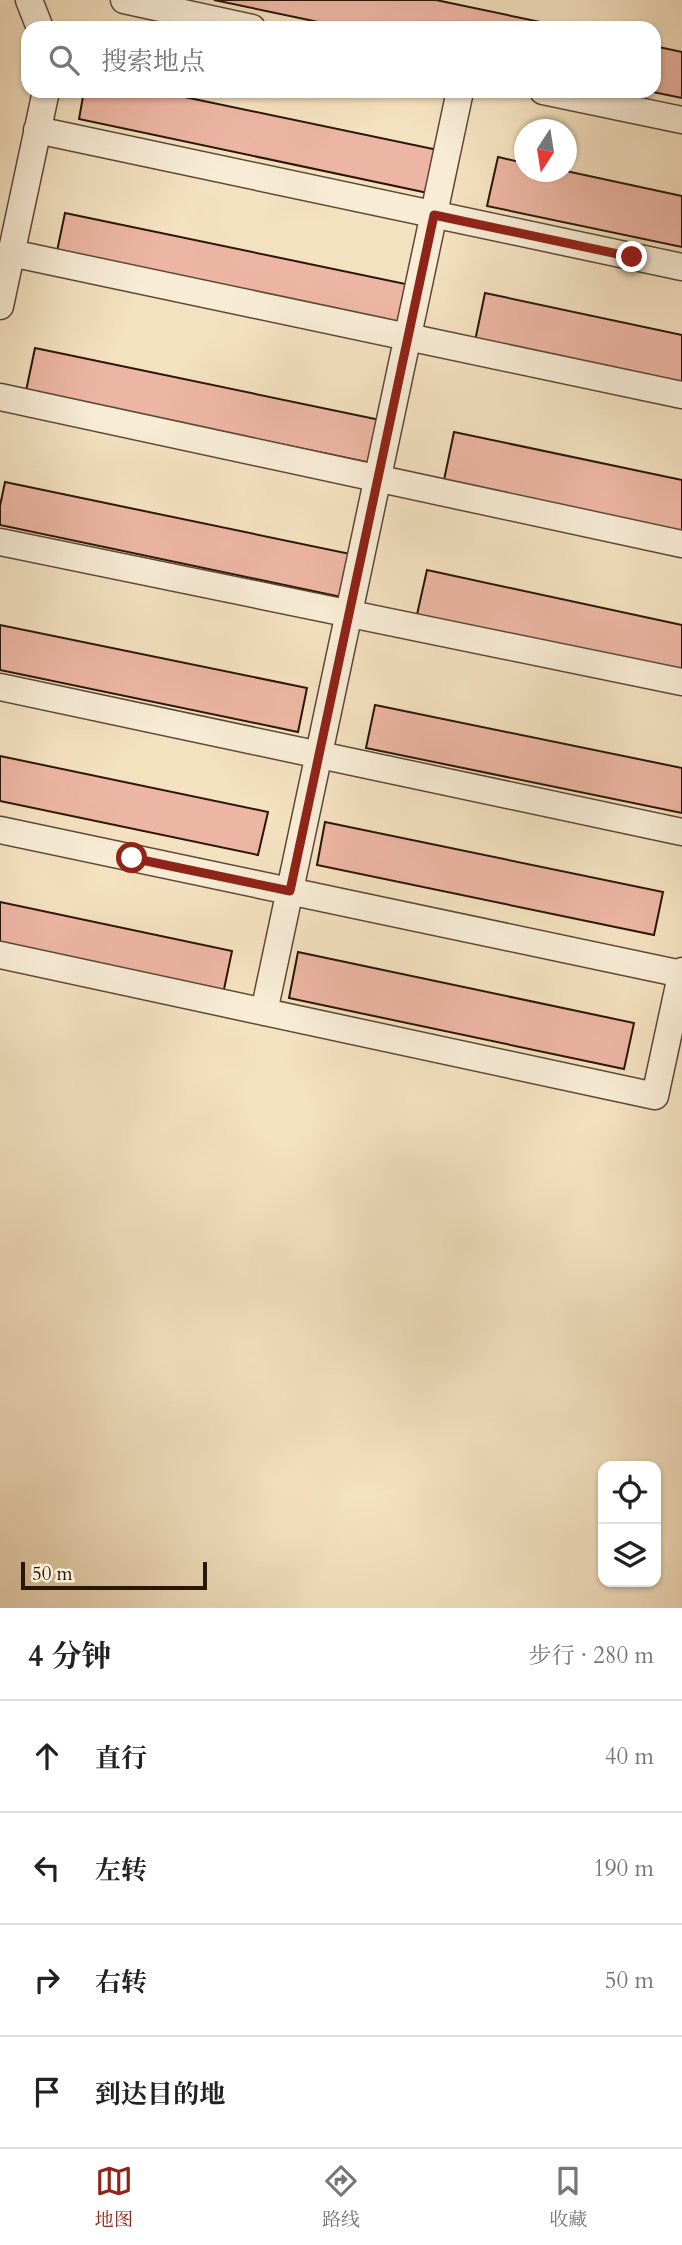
<!DOCTYPE html>
<html lang="zh">
<head>
<meta charset="utf-8">
<style>
	:root { --surface:#fff; --page:#f6f6f6; --text:#222; --muted:#767676; --line:#e0e0e0; --accent:#8f2418 }
	body { margin:0; font-family:Cardo,"Noto Serif SC",serif; background:var(--page); color:var(--text) }
	.controls { position:absolute; right:21px; bottom:21px; display:grid; overflow:hidden; border-radius:14px; box-shadow:0 2px 5px #0004 }
	.controls button { width:63px; height:63px; display:grid; place-items:center; padding:0; border:0; border-bottom:2px solid var(--line); background:var(--surface); color:var(--text); font:35px sans-serif }
	.compass { position:absolute; left:514px; top:119px; width:63px; height:63px; border-radius:50%; background:var(--surface); box-shadow:0 2px 5px #0004; rotate:192deg }
	.scale { position:absolute; left:21px; bottom:18px; width:186px; box-sizing:border-box; padding-left:7px; border:4px solid #2a1507; border-top:0; font-size:19px; line-height:24px; white-space:nowrap; color:#2a1507; -webkit-text-stroke:5px #f8ecd6; paint-order:stroke }
	.stop { position:absolute; width:21px; height:21px; margin:-16px; border:5px solid #8f2418; border-radius:50%; background:#fff }
	.stop.end { background:#8f2418; border-color:#fff; box-shadow:0 2px 7px #0008 }
	.list { margin:0; padding:0; list-style:none }
	h2 { display:flex; justify-content:space-between; align-items:center; height:91px; margin:0; padding:0 28px; font-size:30px }
	h2 small { font-size:23px; font-weight:400; color:var(--muted) }
	.list li { display:grid; grid-template-columns:46px 1fr auto; gap:21px; align-items:center; box-sizing:border-box; height:112px; padding:0 28px; border-top:2px solid var(--line) }
	.list b { display:block; font-size:26px; white-space:nowrap }
	.list em { font-size:23px; font-style:normal; color:var(--muted) }
	.icon { flex:none; width:38px; height:38px; fill:none; stroke:currentColor; stroke-width:2; stroke-linecap:round; stroke-linejoin:round }
	.map { position:relative; flex:none; width:682px; height:1608px; overflow:hidden }
	.search { position:absolute; background:var(--surface); box-shadow:0 2px 5px #0004; left:21px; right:21px; top:21px; height:77px; display:flex; align-items:center; gap:18px; box-sizing:border-box; padding:0 24px; border-radius:21px; color:var(--muted); font-size:26px }
	.sheet { height:539px; background:var(--surface) }
	nav { display:flex; justify-content:space-around; align-items:center; box-sizing:border-box; height:98px; border-top:2px solid var(--line); background:var(--surface); font-size:19px; color:var(--muted) }
	nav a { display:grid; justify-items:center; gap:4px }
	nav .on { color:var(--accent) }
	.map>svg:first-child { display:block }
	.building { fill:#edb6a4; stroke:#2a1507; stroke-width:2 }
	.lines { fill:none; stroke-linecap:round; stroke-linejoin:round }
	.minor-casing { stroke:#5c4835; stroke-width:29 }
	.minor { stroke:#f8ecd6; stroke-width:26 }
	.route { stroke:#8f2418; stroke-width:9 }
</style>
</head>
<body>
<div class="map">
<svg width="682" height="1608" viewBox="0 0 682 1608">
	<rect width="100%" height="100%" fill="#f4e1c0"/>
	<filter id="stains"><feTurbulence type="fractalNoise" baseFrequency=".00286" numOctaves="4"/><feColorMatrix values="0 0 0 0 .2 0 0 0 0 .09 0 0 0 0 .02 0 0 0 .5 -.17"/></filter>
	<radialGradient id="worn" r=".72"><stop offset=".6" stop-color="#630" stop-opacity="0"/><stop offset="1" stop-color="#630" stop-opacity=".3"/></radialGradient>
	<path class="building" d="M214,0H436L569,28H347Z
		M654,46L682,52V98L648,91H654Z
		M84,91H156L438,150L428,193L79,119Z
		M498,157L524,163V172L566,171L682,196V247L487,206Z
		M65,213L415,286L406,329L56,256Z
		M485,293L682,335V385L475,341Z
		M35,348L385,421L376,464L26,391Z
		M454,432L682,480V531L444,480Z
		M5,482L355,555L346,598L0,525V506Z
		M427,570L682,625V675L416,619Z
		M0,625L307,688L298,732L0,670Z
		M375,705L682,768V813L366,748Z
		M0,756L268,812L258,855L0,801Z
		M325,822L663,892L654,935L317,865Z
		M0,902L232,951L223,994L0,948Z
		M298,952L634,1023L624,1069L289,998Z"/>
	<g class="lines">
		<g class="minor-casing">
			<path id="minor" d="M29,0L40,28
				M124,0L252,28
				M543,91L682,120
				M37,130L682,267
				M11,253L682,395
				M0,306L46,91
				M0,397L682,544
				M0,542L682,682
				M0,687L682,832
				M0,830L682,974
				M0,955L655,1096L682,971
				M264,1012L460,91"/>
		</g>
		<use href="#minor" class="minor"/>
	</g>
	<g class="lines">
		<path class="route" d="M132,858L290,891L434,215L632,257"/>
	</g>
	<rect width="100%" height="100%" filter="url(#stains)"/>
	<rect width="100%" height="100%" fill="url(#worn)"/>
</svg>
<div class="controls">
<button><svg class="icon" aria-label="locate" viewBox="0 0 24 24"><circle cx="12" cy="12" r="6"/><path d="M12 2v4M12 18v4M2 12h4M18 12h4"/></svg></button>
<button><svg class="icon" aria-label="layers" viewBox="0 0 24 24"><path d="M12 4l9 5-9 5-9-5zM3 14l9 5 9-5"/></svg></button>
</div>
<svg class="compass" viewBox="-18 -18 36 36"><path d="M0-13l5 13h-10z" fill="#e53935"/><path d="M0 13l5-13h-10z" fill="#767676"/></svg>
<div class="scale">50 m</div>
<div class="stop" style="left:132px;top:858px"></div>
<div class="stop end" style="left:632px;top:257px"></div>
<div class="search"><svg class="icon" aria-label="search" viewBox="0 0 24 24"><circle cx="10" cy="10" r="6"/><path d="M15 15l6 6"/></svg>搜索地点</div>
</div>
<section class="sheet">
<h2>4 分钟<small>步行 · 280 m</small></h2>
<ul class="list">
<li><svg class="icon" aria-label="ahead" viewBox="0 0 24 24"><path d="M12 20V5M6 11l6-6 6 6"/></svg><div><b>直行</b></div><em>40 m</em></li>
<li><svg class="icon" aria-label="left" viewBox="0 0 24 24"><path d="M17 20v-9H6M10 6l-5 5 5 5"/></svg><div><b>左转</b></div><em>190 m</em></li>
<li><svg class="icon" aria-label="right" viewBox="0 0 24 24"><path d="M7 20v-9h11M14 6l5 5-5 5"/></svg><div><b>右转</b></div><em>50 m</em></li>
<li><svg class="icon" aria-label="arrive" viewBox="0 0 24 24"><path d="M6 21V4h12l-3 4 3 4H6"/></svg><div><b>到达目的地</b></div></li>
</ul>
</section>
<nav>
<a class="on"><svg class="icon" aria-label="map" viewBox="0 0 24 24"><path d="M3 6l6-2 6 2 6-2v14l-6 2-6-2-6 2zM9 4v14M15 6v14"/></svg>地图</a>
<a><svg class="icon" aria-label="directions" viewBox="0 0 24 24"><path d="M12 3l9 9-9 9-9-9zM9 14v-3h6M13 9l2 2-2 2"/></svg>路线</a>
<a><svg class="icon" aria-label="saved" viewBox="0 0 24 24"><path d="M7 4h10v16l-5-4-5 4z"/></svg>收藏</a>
</nav>
</body>
</html>
